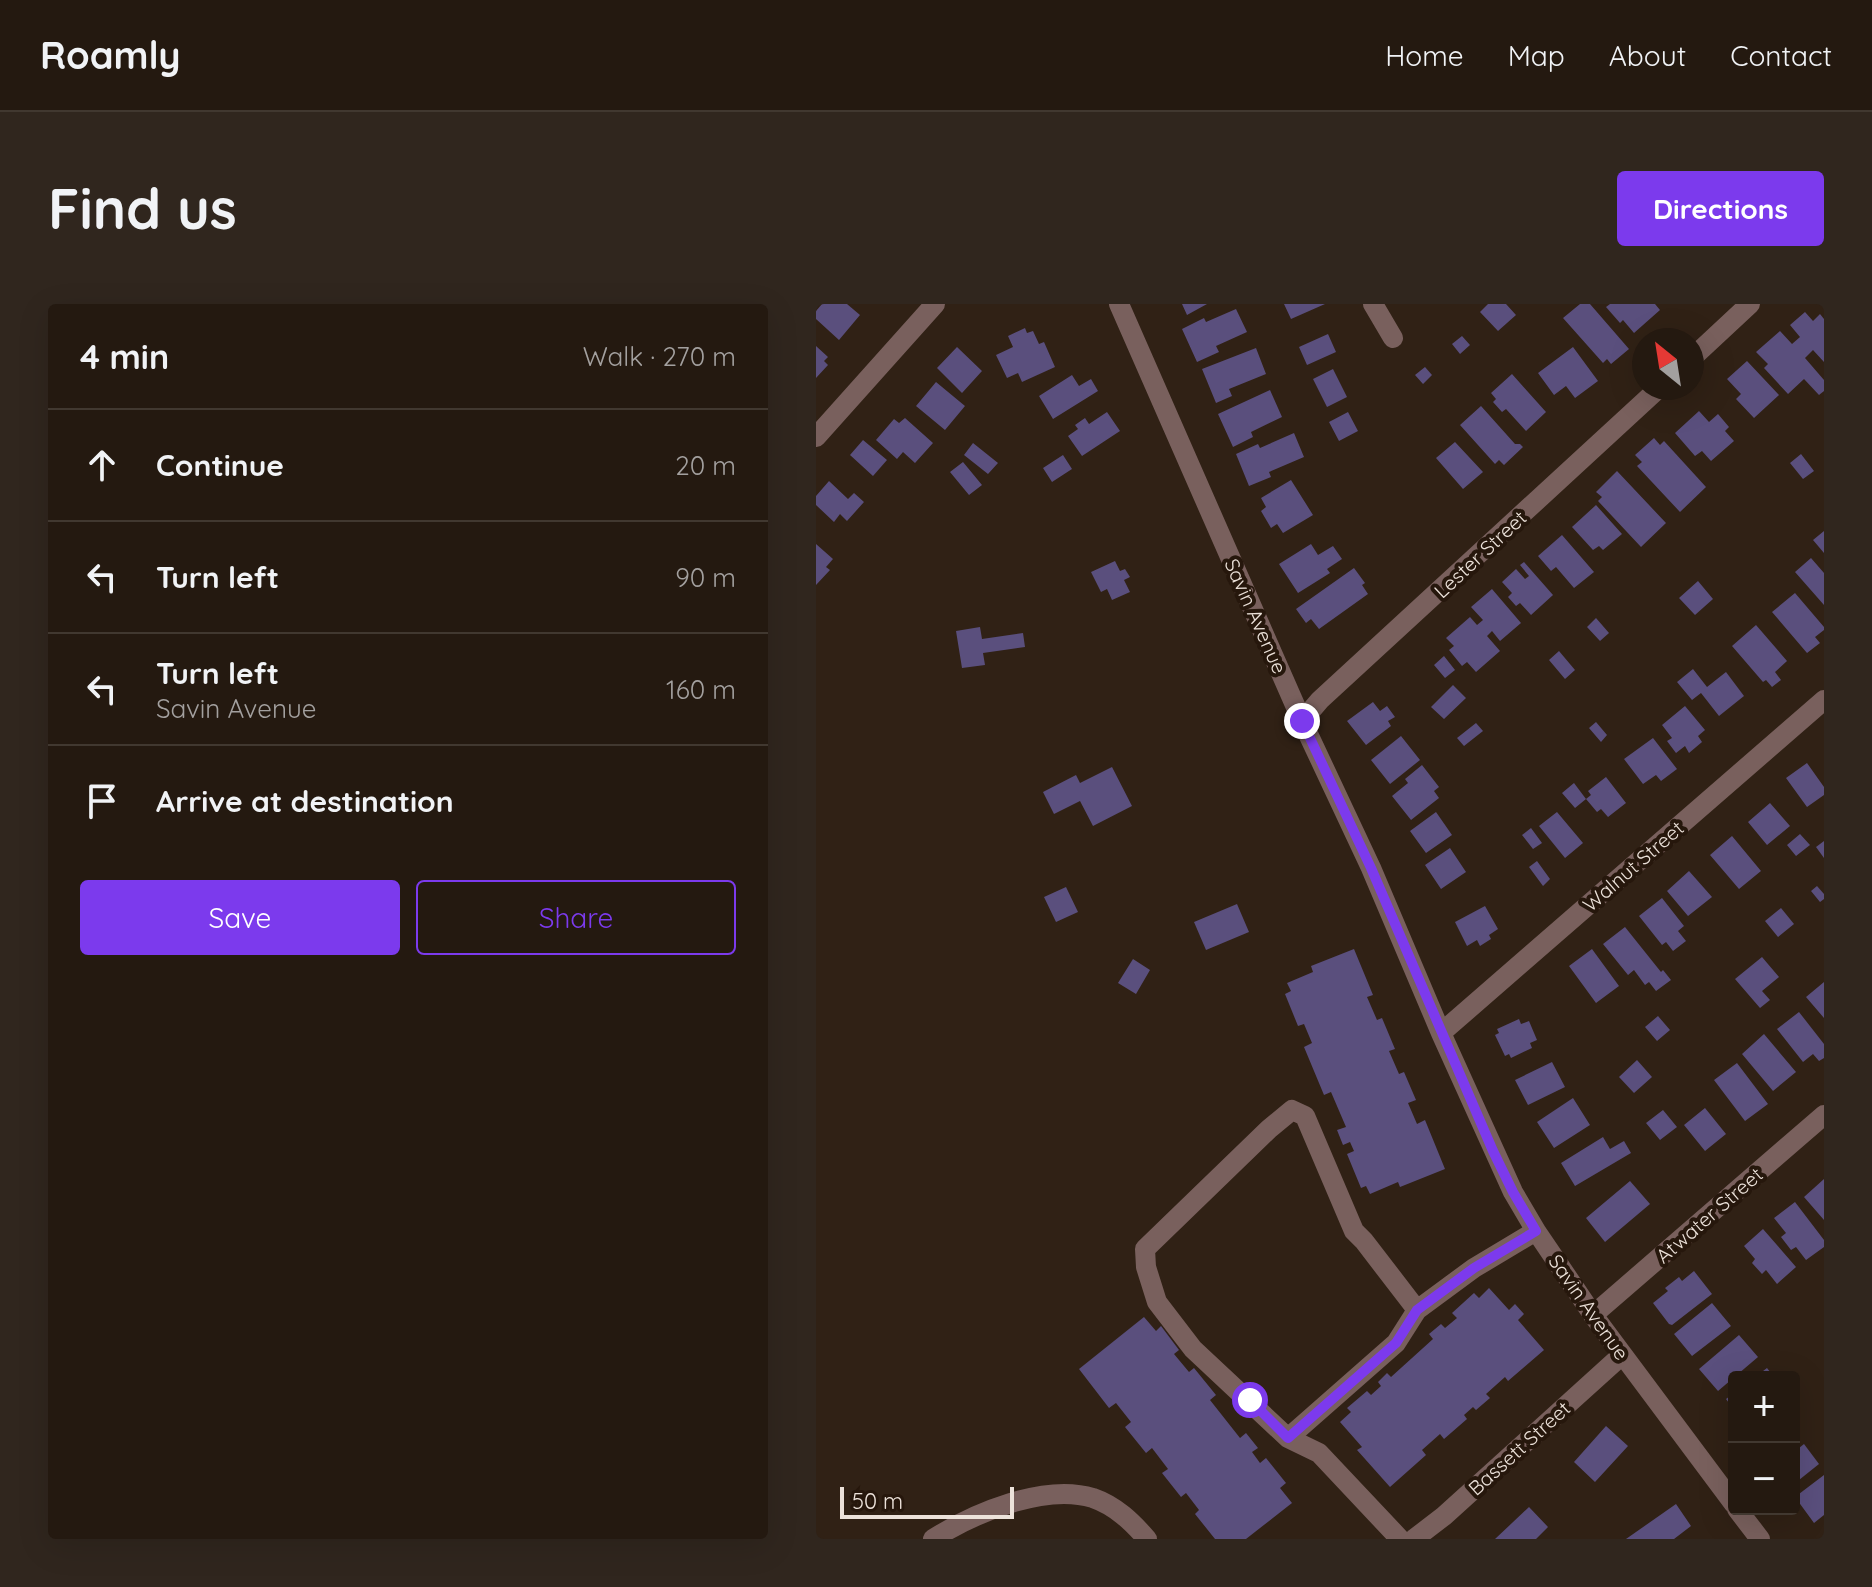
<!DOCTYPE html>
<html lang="en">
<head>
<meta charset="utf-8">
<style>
	:root { --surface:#241910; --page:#30261e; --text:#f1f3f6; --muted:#a3a09f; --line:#413830; --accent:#7c3aed }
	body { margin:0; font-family:Quicksand,sans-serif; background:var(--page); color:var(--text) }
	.controls { position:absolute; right:24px; bottom:24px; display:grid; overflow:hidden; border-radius:8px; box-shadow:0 8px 32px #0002 }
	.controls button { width:72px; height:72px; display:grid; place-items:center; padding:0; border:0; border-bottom:2px solid var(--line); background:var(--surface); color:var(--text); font:40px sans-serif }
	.compass { position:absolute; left:816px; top:24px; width:72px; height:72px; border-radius:50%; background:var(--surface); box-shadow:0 8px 32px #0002; rotate:330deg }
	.scale { position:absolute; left:24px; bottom:20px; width:174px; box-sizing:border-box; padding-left:8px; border:4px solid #ece2da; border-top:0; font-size:22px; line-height:28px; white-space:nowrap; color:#ece2da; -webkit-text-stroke:6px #26170c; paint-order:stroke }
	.stop { position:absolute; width:24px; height:24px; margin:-18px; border:6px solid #7c3aed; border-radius:50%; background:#fff }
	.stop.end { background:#7c3aed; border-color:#fff; box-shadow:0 2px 8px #0008 }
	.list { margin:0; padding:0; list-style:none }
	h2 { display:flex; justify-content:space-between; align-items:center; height:104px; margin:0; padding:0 32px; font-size:34px }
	h2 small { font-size:26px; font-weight:400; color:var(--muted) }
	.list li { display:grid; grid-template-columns:52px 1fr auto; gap:24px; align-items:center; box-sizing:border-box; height:112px; padding:0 32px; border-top:2px solid var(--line) }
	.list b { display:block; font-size:30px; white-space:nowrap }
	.list p { margin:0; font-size:26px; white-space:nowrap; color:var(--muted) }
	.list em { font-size:26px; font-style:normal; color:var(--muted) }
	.actions { display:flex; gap:16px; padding:24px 32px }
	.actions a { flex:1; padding:18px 0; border:2px solid var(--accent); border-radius:8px; text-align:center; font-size:28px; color:var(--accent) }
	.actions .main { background:var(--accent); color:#fff }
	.icon { flex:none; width:44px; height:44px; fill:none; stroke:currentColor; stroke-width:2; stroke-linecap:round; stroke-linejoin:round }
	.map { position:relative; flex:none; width:1008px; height:1235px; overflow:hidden; border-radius:8px }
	header { display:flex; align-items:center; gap:48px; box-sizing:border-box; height:112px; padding:0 40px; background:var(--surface); border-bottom:2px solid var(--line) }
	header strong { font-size:38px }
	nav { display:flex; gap:44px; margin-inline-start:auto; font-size:28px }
	.intro { display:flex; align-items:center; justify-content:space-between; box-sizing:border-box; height:192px; padding:0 48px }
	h1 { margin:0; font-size:56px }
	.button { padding:20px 36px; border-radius:8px; background:var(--accent); color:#fff; font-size:28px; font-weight:700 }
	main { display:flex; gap:48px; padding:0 48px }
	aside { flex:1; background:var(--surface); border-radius:8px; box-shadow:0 8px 32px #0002 }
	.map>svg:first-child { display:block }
	.building { fill:#5a4f7d }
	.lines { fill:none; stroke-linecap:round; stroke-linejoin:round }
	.minor { stroke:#79605d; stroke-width:20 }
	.route { stroke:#7c3aed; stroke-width:10 }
	.labels { text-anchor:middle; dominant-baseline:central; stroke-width:8; stroke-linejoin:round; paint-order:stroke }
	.street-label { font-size:20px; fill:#ece2da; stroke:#26170c }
</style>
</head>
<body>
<header>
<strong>Roamly</strong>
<nav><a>Home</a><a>Map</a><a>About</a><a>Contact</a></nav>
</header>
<div class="intro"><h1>Find us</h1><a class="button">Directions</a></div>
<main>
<aside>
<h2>4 min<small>Walk · 270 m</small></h2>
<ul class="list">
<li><svg class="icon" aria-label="ahead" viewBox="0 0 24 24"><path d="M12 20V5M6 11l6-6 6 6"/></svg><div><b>Continue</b></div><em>20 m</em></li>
<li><svg class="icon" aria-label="left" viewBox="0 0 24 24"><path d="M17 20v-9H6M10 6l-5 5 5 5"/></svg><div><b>Turn left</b></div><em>90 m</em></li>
<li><svg class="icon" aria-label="left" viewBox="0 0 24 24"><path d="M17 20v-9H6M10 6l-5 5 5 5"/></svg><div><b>Turn left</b><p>Savin Avenue</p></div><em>160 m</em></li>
<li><svg class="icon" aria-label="arrive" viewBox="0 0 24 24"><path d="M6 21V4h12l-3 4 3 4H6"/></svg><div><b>Arrive at destination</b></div></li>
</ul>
<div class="actions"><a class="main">Save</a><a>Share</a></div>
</aside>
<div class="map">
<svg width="1008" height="1235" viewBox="0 0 1008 1235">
	<rect width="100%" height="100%" fill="#302115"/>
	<path class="building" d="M6,0H31L44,11L23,36L0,15V7Z
		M366,0H391L371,11Z
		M468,0H509L475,15Z
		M672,0H690L700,11L682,27L664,8Z
		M764,0H774L813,45L795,60L791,55L787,59L747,14Z
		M794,0H839L844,6L818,29L807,16L804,19L790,3Z
		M420,5L431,28L400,42L403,48L381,58L366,25L388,14L390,18Z
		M989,8L997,17L1004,10L1008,15V58L997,46L989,54L1008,76V87L1003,91L988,75L972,90L948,64L952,60L940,48L964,27L976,40L984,33L974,21Z
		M209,24L211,29L217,27L223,40L228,38L239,63L206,78L202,69L191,74L180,51L197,43L192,32Z
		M512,30L520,48L491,61L483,43Z
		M646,32L654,41L644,50L636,40Z
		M0,42L12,53L8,57L12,61L0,74Z
		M141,43L166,67L146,89L121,64Z
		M757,43L782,77L759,94L750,82L738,91L722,69Z
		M440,44L450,70L413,85L416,92L400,99L386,65Z
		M931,57L963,91L938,114L920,95L925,90L911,75Z
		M609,63L616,71L607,80L599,71Z
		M517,65L531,93L511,103L497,75Z
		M696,70L730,108L710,127L690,105L686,108L677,98L680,95L675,89Z
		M256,71L263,82L275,75L282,87L237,115L223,92Z
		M120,78L149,102L129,126L100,102Z
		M454,86L466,113L435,128L437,133L417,143L402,110Z
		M665,102L699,140H704L707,143L688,161L683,156L679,160L644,121Z
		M883,107L893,118L902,110L913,123L909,127L918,137L895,157L886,147L879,152L859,129Z
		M291,108L304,127L266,152L252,132L262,125L259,121L269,114L273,120Z
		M532,108L542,127L523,137L513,118Z
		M89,114L117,139L99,159L87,148L81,155L60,136L78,115L83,119Z
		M478,129L488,153L453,168L455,173L433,182L420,150L442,140L444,144Z
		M838,134L844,141L848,137L890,183L864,208L821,162L826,158L819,151Z
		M47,136L71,156L57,172L34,151Z
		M639,138L667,168L647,185L620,154Z
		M157,139L182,159L172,170L148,151Z
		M985,150L998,167L987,175L974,159Z
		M247,151L256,165L236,178L227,164Z
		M147,158L166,181L153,191L134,168Z
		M801,167L850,219L825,243L782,197L786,193L780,188Z
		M475,176L497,211L467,229L461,220L455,224L445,207L450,203L445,194Z
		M13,177L32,195L38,189L48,198L31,217L24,210L18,218L0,201V192Z
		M780,201L806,230L787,246L783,242L777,246L756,223Z
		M1008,227V249L997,236Z
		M746,231L778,268L758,284L740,263L735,267L722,252Z
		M0,240L17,255L10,263L14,266L0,281Z
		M495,240L502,251L517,242L526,255L511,265L514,269L482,289L463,260Z
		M995,254L1008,269V301L979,268Z
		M299,257L304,267L309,265L314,273L308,276L314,288L296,296L291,285L285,288L275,268Z
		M708,258L737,291L715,311L704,299L700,302L692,293L696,289L686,278L700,265L709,275L713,272L704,261Z
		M538,264L549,279L546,281L552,290L503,325L495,315L490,319L480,305Z
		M882,277L897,295L879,311L863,294Z
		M676,285L705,319L684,337L676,327L671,332L684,347L660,368L651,358L646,362L633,346L638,342L630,334L654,313L661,321L667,316L655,303Z
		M979,289L1008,323V326L999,333L1004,339L991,349L956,308Z
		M780,314L793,329L784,337L771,323Z
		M940,321L971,357L959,368L965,376L956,383L950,376L947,378L916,342Z
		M164,323L166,335L207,329L209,343L167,349L169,361L146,364L140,327Z
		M743,347L759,366L749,375L733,356Z
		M628,352L639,366L629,374L618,361Z
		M877,365L891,383L910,368L928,392L903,412L885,389L876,396L861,378Z
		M637,381L650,394L628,415L615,403Z
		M557,398L564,407L571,402L579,413L572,417L575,422L550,441L531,417Z
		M869,402L889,426L882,432L886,438L873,449L869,442L860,449L851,437L856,434L846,421Z
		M780,418L791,431L785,438L773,424Z
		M660,419L667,427L648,442L641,434Z
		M585,432L604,456L574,480L555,456Z
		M837,434L861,465L845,477L840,471L827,480L808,455Z
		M991,459L1008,483V491L991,503L970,474Z
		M606,461L623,483L618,487L623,494L595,516L576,492L592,479L589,475Z
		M296,463L316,502L277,522L264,497L238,510L227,488L260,471L264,479Z
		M790,473L810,499L792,513L785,505L781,508L770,495L775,491L772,487Z
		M758,479L770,495L759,504L746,489Z
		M954,499L974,522L951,541L932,518Z
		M620,508L636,531L610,549L594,527Z
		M741,508L767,539L749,554L723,522Z
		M715,524L726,539L717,545L706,531Z
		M984,530L994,541L980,552L971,541Z
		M916,532L945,567L923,585L894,551Z
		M1008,537V554L1000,543Z
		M634,544L650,568L625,585L609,561Z
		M721,557L734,575L727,582L713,563Z
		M873,567L896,593L872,612L851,587Z
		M1001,582L1008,590V595L1004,598L995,587Z
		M250,583L262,608L240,618L228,593Z
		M846,594L868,622L862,627L870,637L857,647L850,638L846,641L823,612Z
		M421,600L433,628L390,646L378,618Z
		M669,602L682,625L673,631L675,635L664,642L661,636L651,642L639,618Z
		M965,604L978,620L962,633L949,617Z
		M809,623L845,668L847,666L855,676L840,687L833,678L829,681L818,666L812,671L787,640Z
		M538,645L557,691L551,693L561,716L566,714L579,745L573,747L583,770L588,768L600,796L592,799L601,820L609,816L629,865L584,883L582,878L554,890L550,882L545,884L531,850L538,847L534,838L527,841L521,826L530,823L515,788L508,791L488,743L496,739L488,720L482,722L469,690L475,687L471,679L497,668L495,662Z
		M776,645L803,682L780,699L753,662Z
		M946,653L963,673L946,687L954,696L944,704L919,675Z
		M317,655L334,666L320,690L302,679Z
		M1008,678V714L990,693Z
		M983,708L1008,740V754L1003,757L997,750L987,758L961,725Z
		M842,712L854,726L841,737L829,723Z
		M703,715L705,720L713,717L721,736L714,739L716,744L695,754L693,750L689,752L679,731L683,729L681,725Z
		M948,730L980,768L957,787L926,750Z
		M821,756L836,773L818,789L803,773Z
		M736,758L749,783L712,801L699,776Z
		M921,759L952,800L929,817L898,776Z
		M757,794L774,821L738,844L721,818Z
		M889,804L910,830L889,847L868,821Z
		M847,806L861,823L844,836L830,819Z
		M787,833L794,845L808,837L815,849L759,882L745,859Z
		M1008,875V916L988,893Z
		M814,877L834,900L789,938L770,914Z
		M979,898L1008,936V943L990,956L980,943L975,946L965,933L970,929L958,914Z
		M947,925L980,963L961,980L950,966L946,970L936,959L939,955L928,942Z
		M878,967L896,990L856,1021L853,1020L837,999L852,987L849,984L863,973L866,977Z
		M673,984L693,1006L699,1000L708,1010L702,1016L728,1046L692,1077L689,1073L670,1090L674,1094L660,1106L657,1103L648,1111L651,1115L628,1135L624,1130L606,1146L610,1151L574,1183L541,1146L546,1143L524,1118L535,1108L531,1104L551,1087L555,1091L565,1082L562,1078L571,1069L575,1073L617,1035L613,1030L625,1020L629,1024L641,1014L636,1009L658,989L663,994Z
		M896,999L915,1022L876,1052L858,1030Z
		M328,1013L340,1027L345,1022L363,1046L358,1050L373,1068L378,1064L400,1091L394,1096L424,1134L430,1129L442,1144L436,1148L444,1159L450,1154L470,1179L464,1184L476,1199L430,1235H399L379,1210L383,1206L370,1189L365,1193L346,1169L352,1165L336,1144L330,1149L309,1123L315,1118L300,1099L293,1104L263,1065Z
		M923,1031L942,1053L902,1087L883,1065Z
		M951,1064L958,1073H939Z
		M918,1089V1106L910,1095Z
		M790,1122L812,1142L779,1178L758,1158Z
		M988,1140L1003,1160L978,1180V1148Z
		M1008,1171V1211L998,1219L979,1193Z
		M860,1200L875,1222L858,1235H810Z
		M713,1203L732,1223L720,1235H679Z"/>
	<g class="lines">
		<path class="minor" d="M303,0L486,417L555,564L625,729L697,888L720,927L777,1011L918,1200
			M557,0L577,34
			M876,54L934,0
			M0,133L119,0
			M486,417L504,396L843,84
			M625,729L1008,396
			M777,1011L1008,811
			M472,1134L580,1039L601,1006
			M921,1205L944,1235
			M117,1235C158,1209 229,1179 277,1194C300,1202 316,1218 331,1235
			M584,1235L503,1149L472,1134L377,1045L341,998L330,963L329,945L453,825L476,806L489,812L538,927L548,937L601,1006L658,964L720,927
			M598,1235L628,1212L806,1051"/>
	</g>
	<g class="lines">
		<path class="route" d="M434,1096L472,1134L580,1039L601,1006L658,964L720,927L697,888L677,847L555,564L486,417"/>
	</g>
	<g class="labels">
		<g class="street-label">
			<text transform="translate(664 250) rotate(-43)">Lester Street</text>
			<text transform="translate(440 312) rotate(66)">Savin Avenue</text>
			<text transform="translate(817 562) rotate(-41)">Walnut Street</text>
			<text transform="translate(893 911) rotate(-41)">Atwater Street</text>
			<text transform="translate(773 1003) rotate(55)">Savin Avenue</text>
			<text transform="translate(703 1144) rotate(-42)">Bassett Street</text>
		</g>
	</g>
</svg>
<div class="controls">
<button>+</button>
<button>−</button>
</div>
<svg class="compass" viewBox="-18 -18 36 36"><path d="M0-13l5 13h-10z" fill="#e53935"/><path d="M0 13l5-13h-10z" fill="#a3a09f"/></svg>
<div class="scale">50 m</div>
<div class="stop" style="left:434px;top:1096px"></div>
<div class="stop end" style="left:486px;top:417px"></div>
</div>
</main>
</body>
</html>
